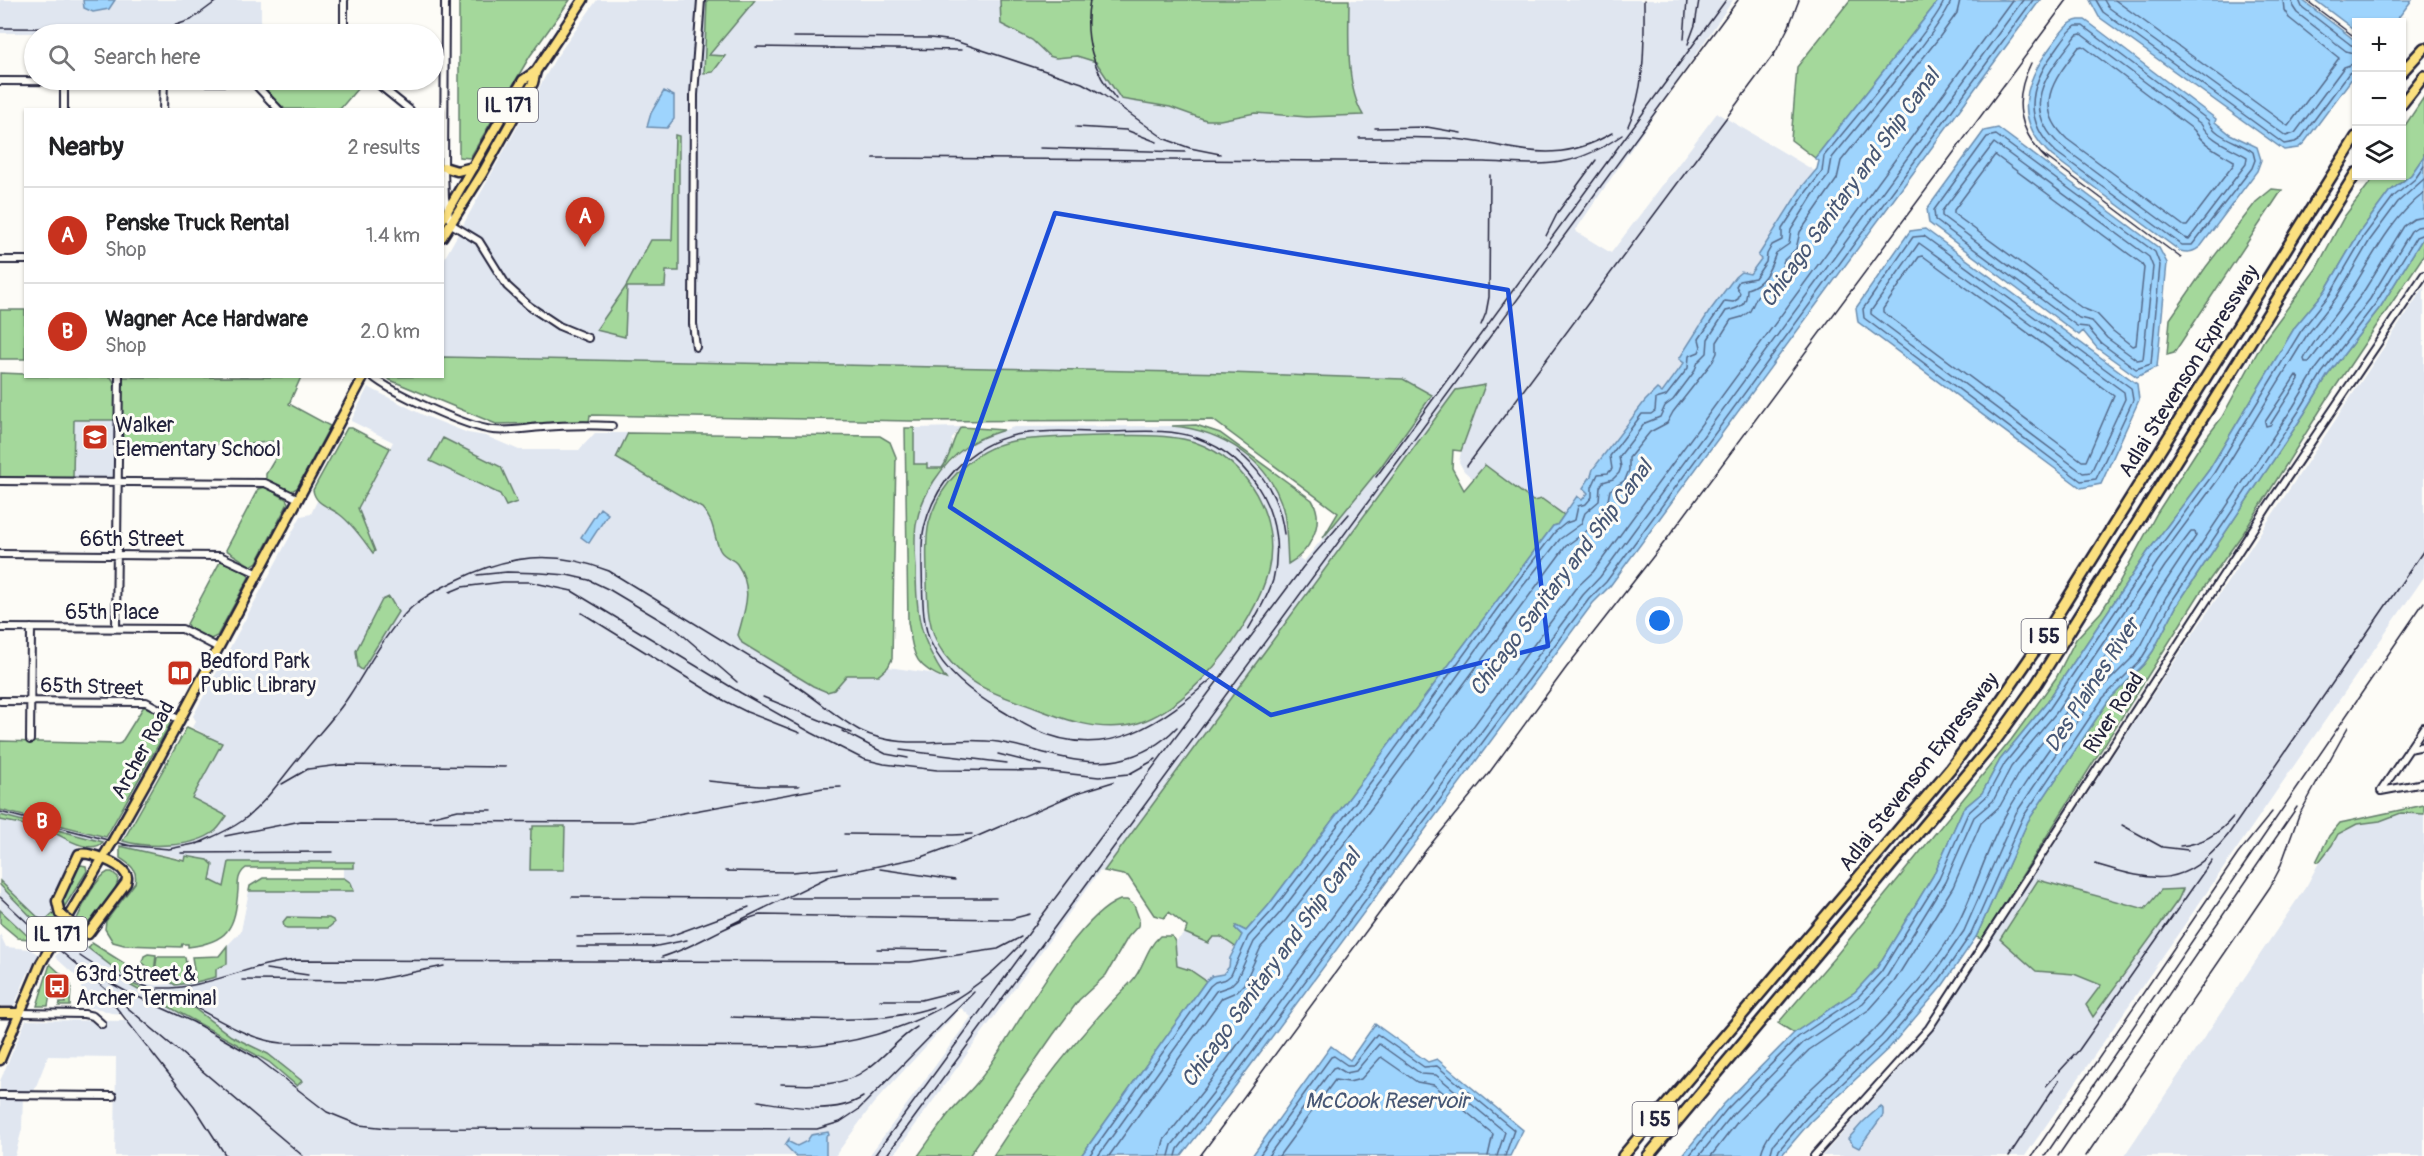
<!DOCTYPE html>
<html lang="en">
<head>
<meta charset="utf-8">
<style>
	:root { --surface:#fff; --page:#f2f2f2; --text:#202124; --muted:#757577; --line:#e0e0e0; --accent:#c8321e }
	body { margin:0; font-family:Pangolin,sans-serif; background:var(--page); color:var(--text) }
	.controls { position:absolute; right:18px; top:18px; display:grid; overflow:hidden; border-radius:0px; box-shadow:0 2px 4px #0004 }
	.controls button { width:54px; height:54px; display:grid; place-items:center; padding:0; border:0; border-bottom:2px solid var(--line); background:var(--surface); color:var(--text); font:30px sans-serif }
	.you { position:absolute; left:1660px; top:621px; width:21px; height:21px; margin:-15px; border:4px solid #fff; border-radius:50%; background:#1a73e8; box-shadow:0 0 0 9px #1a73e833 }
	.badge { display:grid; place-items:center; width:39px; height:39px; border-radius:50%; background:var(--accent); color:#fff; font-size:20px; font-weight:700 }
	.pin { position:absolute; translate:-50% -50px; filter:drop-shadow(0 2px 3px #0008) }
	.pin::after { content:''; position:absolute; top:32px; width:21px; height:18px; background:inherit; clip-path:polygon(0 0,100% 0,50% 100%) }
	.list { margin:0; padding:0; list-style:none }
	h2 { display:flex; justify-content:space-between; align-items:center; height:78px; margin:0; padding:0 24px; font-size:26px }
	h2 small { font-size:20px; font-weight:400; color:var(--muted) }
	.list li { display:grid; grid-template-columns:39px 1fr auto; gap:18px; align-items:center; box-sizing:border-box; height:96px; padding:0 24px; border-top:2px solid var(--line) }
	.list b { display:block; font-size:22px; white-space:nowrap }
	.list p { margin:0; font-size:20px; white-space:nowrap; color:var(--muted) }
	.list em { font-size:20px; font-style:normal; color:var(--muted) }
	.icon { flex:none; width:33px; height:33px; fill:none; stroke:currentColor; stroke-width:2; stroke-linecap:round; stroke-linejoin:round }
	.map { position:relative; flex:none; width:2424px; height:1156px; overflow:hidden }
	.search { position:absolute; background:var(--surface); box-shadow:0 2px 4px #0004; left:24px; top:24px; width:420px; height:66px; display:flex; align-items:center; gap:15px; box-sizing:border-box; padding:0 21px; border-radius:33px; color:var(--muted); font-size:22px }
	.panel { position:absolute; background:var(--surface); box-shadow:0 2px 4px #0004; left:24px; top:108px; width:420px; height:270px; border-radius:0px }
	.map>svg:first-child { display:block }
	.built { fill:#e0e6f0; fill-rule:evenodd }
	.green { fill:#a4d89b; stroke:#637d6b; stroke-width:1.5 }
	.water { fill:#9ed4fd; stroke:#6c8daf; stroke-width:1.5 }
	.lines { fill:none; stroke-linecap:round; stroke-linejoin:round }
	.shore { stroke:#546989; stroke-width:1.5 }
	.minor-casing { stroke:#22223b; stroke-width:10 }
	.major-casing { stroke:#22223b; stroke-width:13 }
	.highway-casing { stroke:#22223b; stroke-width:14 }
	.minor { stroke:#fdfcf7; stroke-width:6 }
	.major { stroke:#fbe080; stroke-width:8 }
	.highway { stroke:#fbe080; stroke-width:9 }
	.rail { stroke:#22223b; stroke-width:1.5 }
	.major-bridge-casing { stroke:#22223b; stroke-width:13; stroke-linecap:butt }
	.major-bridge { stroke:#fbe080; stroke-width:8 }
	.marked { fill:none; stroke:#1d4ed8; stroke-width:4.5; stroke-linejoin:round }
	.labels { text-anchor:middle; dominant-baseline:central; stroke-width:6; stroke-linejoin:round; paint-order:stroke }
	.shield { fill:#fdfcf7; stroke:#646373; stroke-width:1.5 }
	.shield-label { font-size:20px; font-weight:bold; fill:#22223b }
	.street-label { font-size:21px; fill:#22223b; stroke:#fdfcf7 }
	.poi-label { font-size:21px; fill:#22223b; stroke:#fdfcf7; text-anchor:start }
	.water-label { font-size:22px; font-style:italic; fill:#475775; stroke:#fdfcf7 }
</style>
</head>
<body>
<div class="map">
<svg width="2424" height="1156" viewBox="0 0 2424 1156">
	<rect width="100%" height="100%" fill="#fdfcf7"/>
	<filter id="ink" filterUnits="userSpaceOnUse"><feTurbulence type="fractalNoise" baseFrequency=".0167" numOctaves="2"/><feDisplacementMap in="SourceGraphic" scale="12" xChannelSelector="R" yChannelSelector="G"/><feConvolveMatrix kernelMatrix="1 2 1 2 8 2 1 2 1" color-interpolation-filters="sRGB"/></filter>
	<g filter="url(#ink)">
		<path class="built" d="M0,0H261V32L0,33Z
			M597,0H1733L1575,231L1611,253L1717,113L1815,171L1759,255L1761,258L1750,274L1709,312L1679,359L1684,363L1661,393L1657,389L1593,468L1592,476L1583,488L1588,493L1582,500L1577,497L1564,515L1542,499L1533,501L1485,465L1473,479L1464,471L1459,462L1461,451L1485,386L1456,390L1104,871L1099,872L893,1156H869L971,1017L961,1008L873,1104L835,1156H115L116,1057L48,1056L33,1094H23L22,1129L15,1156H0V1081L26,1020L129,1021L123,1014L111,1013L100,1009L82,1007L81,985L78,978L55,957L63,946L66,949L74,937L132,981L156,985L191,983L216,977L215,969L227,964V946L241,931L249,891H353L350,883L344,878V868H354V862H229L224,887L210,880L213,865L120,846L123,841L152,846L182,843L214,832L227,817L192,798L221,743L192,727L196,721L193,716L301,516L311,514L317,501L339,514L351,525L373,553L358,509L393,442L351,421L368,387L425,416L468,433L486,436L519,450H579L595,433H628L616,459L702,508L711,519L716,542L736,562L748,590L744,614L738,635L742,643L813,686L827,692L847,675H879L888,667L930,673L945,679L924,642L918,616L915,527L922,503L936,477L967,445L986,436L1014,427L1172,426L1189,427L1224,439L1237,447L1262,468L1277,494L1283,511L1288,563L1299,558L1304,561L1380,468L1431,396L1403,379L1229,373L443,357V261L555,59ZM1064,437H1162L1265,512L1271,544L1269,569L1259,600L1217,665L1167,710L1144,722L1076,723L980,688L927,607L929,525L936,504L947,484L977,455L994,446L1013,441ZM443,438L517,502L506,506L500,494L430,461ZM131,986L191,1006L231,1036L268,1054L301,1081L297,1086L269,1062Z
			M2424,287V577L2025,1156H1822L1933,1031L2139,715Z
			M74,419L116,420L114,477L73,478Z
			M961,427L952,438L950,457L942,468L927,469L914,464V428Z
			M2424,805V1156H2124L2307,885L2340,823Z
			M0,810L106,837L103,842L0,815Z
			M0,820L25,825L46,834L48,830L79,843L53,903L54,913L43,922L0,881Z
			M0,885L48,934L41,945L31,939L0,910Z
			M1185,933L1208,943L1213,937H1221L1237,948L1230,958L1229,967L1223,975L1212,976L1206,981L1190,970L1177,966L1175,942Z
			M0,934L6,947L30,949L39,955L28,973L14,1006H0Z"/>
		<path class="green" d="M459,0H570L530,56L470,158L459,157Z
			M707,0H755L709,55L725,56L713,72L704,73Z
			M1000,0H1349C1349,35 1345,85 1363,115L1307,117L1255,113L1220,120H1206L1170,107L1121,99L1096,62L1077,56L1056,58L1049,56L1032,40L1001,24Z
			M1850,0H1939L1815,158L1791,140L1797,67Z
			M316,80L364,81L340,109H285L267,92L269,87L295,86Z
			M2424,97V156L2411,175L2389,192L2359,233L2325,291L2295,327L2209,470L2147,553L2045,705L2000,760L1982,793L1963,809L1933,876L1877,968L1855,992L1794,1033L1778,1023L1834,958L2011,740L2056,678L2076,639L2101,612L2116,588L2157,513L2200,446L2222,417L2264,340L2316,269L2344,217L2375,176H2402V130Z
			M675,135L679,136V271H666L665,287H627L625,337L596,330L625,288L651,240H672Z
			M2272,189L2282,190L2174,353L2167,355L2170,319L2206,267L2256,202Z
			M2424,236V255L2326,401L2244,532L2200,593L1982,939L1976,937L2028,821L2108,701L2144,664L2153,651L2177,605L2304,414L2327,376L2381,306Z
			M0,310H25V359H0Z
			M443,357L1229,373L1403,379L1432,395L1380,468L1323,538L1338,513L1213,420L911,421L590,415L589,422L496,424L390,380L387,377L442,376Z
			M0,373L25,374L26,376L111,377C119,388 116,406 116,420H74L73,478L0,477Z
			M122,377H301L289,404L330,426L297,488L290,492L266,479V474L281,449L275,441L242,445L122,443Z
			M1485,385L1461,451L1453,450L1452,468L1464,490L1485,465L1533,501L1542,499L1564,515L1557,525L1553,526L1268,906L1246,931L1236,926L1235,928L1242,935L1237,948L1221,937H1213L1208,943L1185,933L1187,927L1169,912L1164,918L1154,915L1128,876L1104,871L1456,390Z
			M1196,425L1220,433L1312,500C1326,523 1309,553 1288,564C1287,547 1287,530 1284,513C1272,461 1222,430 1172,426Z
			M961,427L1004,430C992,434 977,438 967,446C942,464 921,495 916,525C914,539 915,553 916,567C916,614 919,639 946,679C913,666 914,655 908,622L905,428H914V464H927V468H942C952,455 951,440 961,427Z
			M347,428H352L390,448L358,508L375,551L373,553C363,540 353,524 339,514C328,506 315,504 313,490Z
			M628,433L880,436L890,442L896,457L892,659L888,667L879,675H847L834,690L827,692L813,686L742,643L738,635C745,609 754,589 737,564C733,558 724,558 720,550C712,533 716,524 702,508L616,458Z
			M1064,437C1098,437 1167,431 1197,443C1247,461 1281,518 1268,571C1255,626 1185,719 1124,726C1093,730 1063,719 1035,708C996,694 970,688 944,654C927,631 927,602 927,575C927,558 925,540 929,523C939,484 972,449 1013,441C1029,438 1047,438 1064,437Z
			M443,438L501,467L517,502L506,506L500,494L430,461Z
			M266,487L286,499L288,503L257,562L251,566L226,550L258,489Z
			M221,560L247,573L249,577L217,636L211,639L189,628L187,624Z
			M389,597L398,612L362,670L358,667L356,651L382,600Z
			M144,706L169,719L170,724L106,837L0,810V741L118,744L121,743Z
			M187,727L222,743L192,798L227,816C223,821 220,827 215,831C194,848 147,848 123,841Z
			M2424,805V814L2401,813L2380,821L2357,824L2338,834L2332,845L2319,862H2316L2329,836L2340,823Z
			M0,815L103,842C91,856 62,836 49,830L46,835L25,825L0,820Z
			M533,826H565L564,870H530L531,829H533Z
			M120,846L185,861L186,856L208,860L213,865L210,880L224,887L229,862H354V868H246C238,874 238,881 238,890C235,929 228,942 188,947V944H182L181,947L124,945L113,942L105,929L106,921L135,883C138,869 130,865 120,858Z
			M81,865L86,866L87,871L63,909L61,903L77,868Z
			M108,872H112L118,877C119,887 101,917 90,922C85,925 81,923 76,921C82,908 95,878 108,872Z
			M263,878H344L351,883L354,891H249L250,886Z
			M2038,880L2145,909L2161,890L2183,889L2178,900L2093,1017L2086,1005L2101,985L2074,974L2036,971L2000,939Z
			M0,881L43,922L53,913L57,918L48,934L0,885Z
			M1120,900H1127L1134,905L1139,919L1138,926L1128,937L1106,975L1079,1000L1053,1035L969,1156H918C929,1141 939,1126 950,1112C960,1100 972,1090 981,1078C1014,1035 1073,918 1120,900Z
			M0,910L31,939L18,938L0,923Z
			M287,917L329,918L333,920L334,923L328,928H287L284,927L283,922Z
			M72,929L86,940L84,945L73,938L67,949L63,946Z
			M1160,936H1172L1175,942L1177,966L1190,970L1206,981L1081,1156H993C1033,1094 1079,1034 1131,982C1144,969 1145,949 1160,936Z
			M92,943L138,972L131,981L88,948Z
			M227,946V964L216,969V977L196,982L192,957L219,956Z
			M148,954L156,955L154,973L142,962L144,956Z
			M157,957H185L189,983L175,985L155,972Z
			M50,964L62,975L52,983L48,1006H37Z
			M132,984L191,1006L231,1036L268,1054L302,1081L297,1086L269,1062L131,986Z
			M64,985H71L70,1006H59L60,1003H65L64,1000H59L61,988Z"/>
		<path class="water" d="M83,0H115L109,9L93,12L84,8Z
			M1939,0H2040L1610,586L1593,603L1228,1096L1181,1156H1081L1206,981L1212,976L1223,974L1229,967L1230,958L1242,935L1235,928L1236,926L1246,931L1268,906L1553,526L1557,525L1577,496L1582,500L1588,493L1583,488L1591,476L1593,469L1645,401L1657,389L1662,393L1684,363L1679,359L1709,312L1735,277L1741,272L1750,274L1761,259L1758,256L1802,187L1817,169L1819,161L1815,158Z
			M2090,0H2302L2356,41V73L2304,143L2298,148L2284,150L2099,17Z
			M2315,0H2412L2395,22H2356V31Z
			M2079,20H2085L2092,25L2216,119L2215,122L2230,134L2257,147L2261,160L2257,171L2201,246C2194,252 2189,253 2180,251L2052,156C2013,120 2023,83 2052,45C2060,35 2066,22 2079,20Z
			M664,91L674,96V119L667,128L647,127L651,113Z
			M1998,128L2159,248L2167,263L2157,367L2137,377L2097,348L2083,331L2079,335L1929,223L1927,209L1984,131Z
			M2424,156V236L2381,306L2327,376L2304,414L2177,605L2153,651L2144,664L2108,701L2028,821L1976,937L1943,985L1890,1047L1811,1121L1781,1156H1682L1723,1105L1794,1033L1855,992L1877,968L1933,876L1963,809L1982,793L2000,760L2045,705L2147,553L2209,470L2295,327L2325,291L2359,233L2389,192L2411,175Z
			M1925,229L2137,384L2139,400L2101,484L2081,488L1858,322L1856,308L1910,231Z
			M600,508L608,514L589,543L581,537Z
			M1375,1024L1428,1062L1437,1059L1523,1130L1510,1156H1252L1331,1046L1350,1060Z
			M1881,1106L1883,1109V1115L1859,1148L1853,1145L1848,1139L1863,1122Z
			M828,1132L829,1135L826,1136V1156H796L785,1145L789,1139V1142L797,1146L807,1141L811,1135Z"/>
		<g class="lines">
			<path class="shore" d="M2096,0L2103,12L2284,144L2295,142L2300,139L2349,73L2356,70
				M2104,0L2108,7L2286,136L2295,133L2344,67L2356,63
				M2115,0L2288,126L2339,58L2289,18L2284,10L2283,0
				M2292,0L2293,7L2297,13L2346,51L2356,54
				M2299,0L2302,7L2351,45L2356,46
				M2076,26H2083L2088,30L2208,120C2215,138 2239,141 2253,152L2255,160L2252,168L2192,245H2182L2056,152C2022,120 2029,85 2055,51C2061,43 2067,32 2076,26Z
				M2081,34L2201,124C2211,142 2231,147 2247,157L2246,164L2189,239L2185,238L2061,146C2017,106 2049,71 2077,35Z
				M2083,46L2194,130C2203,145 2219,152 2234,161V164L2187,226H2184L2067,139C2031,106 2056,77 2079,47Z
				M1996,135L2155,252L2160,265L2151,364L2136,369L2101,343L2087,327L2077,326L1935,220L1934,210L1987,137Z
				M1994,143L2149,257L2153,267L2143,359L2137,360L2107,338L2092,321L2079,318L1942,216V211Z
				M1995,155L2141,263L2144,268L2136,345L2132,346L2113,331L2097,314L2082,308L1954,214V210Z
				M2424,193C2387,222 2370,263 2344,302C2331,321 2315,338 2304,359L2305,362H2309L2362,294L2404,226L2414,219L2424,217
				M1924,236L2131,388L2133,400L2096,479L2081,481L1864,318L1863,309L1913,237Z
				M1919,243L2124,392L2125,399L2091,472L2083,473L1871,314V311Z
				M1923,256L2114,396L2086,461H2082L1883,312V309L1919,257Z
				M2296,375L2299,379L2270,425L2266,426L2265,422Z
				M2191,532H2195L2196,536L2158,593L2127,650L2095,682H2091L2090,679L2165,566Z
				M1089,1156L1210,986L1215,982L1226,979L1231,975L1248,937L1273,910L1376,775L1513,587L1555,532L1566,523L1575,520L1578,506L1586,504L1592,497V487L1598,474L1608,473L1612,469L1610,456L1642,414H1651L1655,411L1656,399L1666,396L1688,368L1689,356L1699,352L1701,347L1699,339L1725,301L1733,302L1738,299L1740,293L1736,286L1739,281L1755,278L1766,262L1767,254L1772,245L1782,240V229L1807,191L1822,172L1824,156C1842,133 1942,17 1944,0
				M1098,1156L1216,991L1230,986L1237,979L1254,942L1279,914L1382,780L1519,591L1560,539L1581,524L1585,513L1599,501L1600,487L1603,482L1613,479L1619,473L1621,467L1619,457L1645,423L1660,417L1665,406L1673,400L1694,372L1698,362L1707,353L1708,339L1726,311C1741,308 1747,305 1747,289C1766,283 1770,268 1776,253L1789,244L1791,230L1813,195L1829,175L1832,158C1850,135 1950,18 1951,0
				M1109,1156L1222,998L1236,992L1244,984L1261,947L1286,920L1389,785L1566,546L1588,530L1593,520L1607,505L1610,490L1625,480L1629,470V458L1650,432L1667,423L1673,412L1713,361L1717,353V342L1731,320L1742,317L1750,311L1757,296L1768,288L1781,270L1784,260L1796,249L1800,232L1837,179L1841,161L1938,39L1957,13L1960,0
				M1160,1156L1164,1140L1210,1082L1575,589L1593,572L2012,0
				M1169,1156L1172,1145L1217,1088L1583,595L1600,577L2023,0
				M1176,1156L1178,1149L1223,1092L1589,599L1606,582L2033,0
				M1259,1156L1331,1057L1334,1056L1347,1065H1353L1377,1034L1424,1067L1437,1066L1514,1130L1505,1156
				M1268,1156L1333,1068L1336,1067L1346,1073L1356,1071L1379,1044L1421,1074L1436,1075L1505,1132L1497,1156
				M1279,1156L1335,1080L1349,1082L1361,1079L1381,1057L1417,1082L1434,1085L1493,1134L1488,1156
				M1689,1156L1727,1109L1798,1037L1858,997L1881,972L1939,879L1968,813L1987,796L2005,763L2050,708L2152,557L2214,473L2301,331L2330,294L2364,236L2393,197L2415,179L2424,166
				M1699,1156L1733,1114L1803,1043L1863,1003L1887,976L1945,882L1974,817L1993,801L2011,767L2056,713L2158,561L2220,477L2307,335L2336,298L2370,240L2398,202L2424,179
				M1711,1156L1739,1120L1809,1050L1870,1009L1894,982L1953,887L1981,823L2000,806L2019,772L2070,707H2075V711C2054,744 2029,775 2009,809C1987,845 1977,888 1957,925C1936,963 1905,998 1875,1029C1851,1055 1762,1124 1761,1156
				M1770,1156L1773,1145L1801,1112L1881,1037L1932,977L1964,931L2016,813L2097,693L2134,656L2142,644L2166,597L2293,407L2316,369L2370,299L2411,231L2417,227L2424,226
				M1777,1156L1779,1150L1807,1117L1886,1042L1938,982L1971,934L2023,817L2103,698L2140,661L2148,648L2172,601L2299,411L2322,373L2376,303L2416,237L2424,234"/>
			<g class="minor-casing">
				<path id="minor" d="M344,0V34
					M445,0L444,170L445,198L451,224L479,241L507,286L529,306L559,326L588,338
					M373,80L410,110
					M0,81L253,82L279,110
					M253,82L287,83L302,80
					M64,110V81
					M163,110L164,81
					M0,260H26
					M696,347L693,324L694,95L701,0
					M372,376C392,393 467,427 493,430C509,432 527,428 543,427C566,425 589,425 612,426
					M0,481L265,483L299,499
					M0,554L220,556L259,574
					M0,628L182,629L219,648
					M116,628L119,376
					M0,701L146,702L180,720
					M30,740L31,628
					M2409,749L2424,746
					M2381,791L2424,727
					M2381,791L2424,783
					M20,1013L84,1014L93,1016L102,1024
					M0,1095L113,1096
					M1814,1156L1929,1028L2268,506L2424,275"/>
			</g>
			<g class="major-casing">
				<path id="major" d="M444,167L457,171L473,167
					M442,220L523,80L536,71
					M442,237L482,174L533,83L536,71L583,0
					M114,839L155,766L364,376
					M60,914L57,901L79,854C89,851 120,864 125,873C128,877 127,879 126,883L88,934L74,925
					M0,1013H20
					M0,1060L41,963L111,844"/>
			</g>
			<g class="highway-casing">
				<path id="highway" d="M2402,72L2424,48
					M2402,104L2424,76
					M1623,1156L1950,769L1990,716L2038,646L2356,137
					M1648,1156L1996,740L2037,683L2356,173"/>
			</g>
			<use href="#minor" class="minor"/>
			<use href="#major" class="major"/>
			<use href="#highway" class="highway"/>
			<path class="rail" d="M1090,0C1083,35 1093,72 1116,99
				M2306,0L2356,38
				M0,28L164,29L191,20L218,0
				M793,37L930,38L955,41L1082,83L1102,94L1165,139L1190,148L1220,154
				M1684,39L1687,0
				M1688,44L1695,25L1699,0
				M756,47L961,50
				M1773,57L1789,26L1799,0
				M2031,63C2012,101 2018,131 2048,161
				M1628,126C1646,88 1644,41 1644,0
				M1076,127L1126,130L1157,142
				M1375,128L1427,127L1461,133
				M1359,138C1391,138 1424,136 1455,139C1516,145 1553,168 1612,133
				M1040,148L1185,152
				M2042,154L2181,258
				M873,158L1484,162C1543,164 1570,171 1622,135
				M1546,236L1558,212L1596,160
				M1481,325L1486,313L1489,297L1490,175
				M1237,451C1263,472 1280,500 1284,534
				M1467,466L1776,51
				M1376,477L1726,0
				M477,575L507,572L541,573L567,575L589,580L610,590L677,630L737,682
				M450,592L462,587L503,582H530L572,591L741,693L812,733L863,759L884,764L937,770L1043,771L1099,777L1129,774L1156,759
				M582,613L723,700L747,712L800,733
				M1215,676C1162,722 1108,764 1034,729C1022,724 1011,716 999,709C972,693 945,673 931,643C921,621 923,592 922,568C922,554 921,541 924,528C935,483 969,445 1015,435C1044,429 1076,432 1106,432C1135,432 1168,428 1197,438C1254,458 1288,520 1273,580C1268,597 1257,614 1248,630
				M763,697L852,733
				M842,731L886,754L908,758
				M900,750L1007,763
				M998,754L1042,765
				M708,781L759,786H799
				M282,784L308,769L340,765L506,767
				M0,812L131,846
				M429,817L458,810H492
				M2122,825L2162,847L2188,850
				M844,834L953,835L972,834
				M225,836L301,821L633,822L823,788L841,787
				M197,844C212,837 228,831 242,821C266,803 283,776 303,753C318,734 336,716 349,696C369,666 385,632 412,607C425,596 440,588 455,581C507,555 553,549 609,571C670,608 731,645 792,683C815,697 835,717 859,730C904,753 950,735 998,742C1037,748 1078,768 1118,760C1141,755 1162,743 1177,727
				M123,845L169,849L204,842
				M2180,846C2202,844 2219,834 2233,817
				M181,853L333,852
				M2095,864C2157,883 2184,889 2228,835L2424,550
				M880,869L955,880
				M725,871L792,872L837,868
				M0,897L32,927L303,1156
				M572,897L746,898L778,895
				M789,898H996
				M728,926L830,876L922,857L971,839L1077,793L1113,782
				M577,937L670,936L749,907
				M577,947H652L687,940
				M877,949L946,950
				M80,956C110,978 144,984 177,998C212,1014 243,1039 282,1043L804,1047C889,1041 962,1008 1020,945L1303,567L1349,514
				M662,957C696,947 725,924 760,915L1000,919H1011L1030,914
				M266,969L308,975
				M105,980L127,992L193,1022L257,1058L327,1112L359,1125L388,1128L817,1129L840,1122L858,1110L974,992
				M242,980L370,981L444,966
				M158,988C206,990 250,963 297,960L910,962L998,949L1021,937
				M880,1000H921L957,991
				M112,1002L194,1106L226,1156
				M731,1017C788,1018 881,1026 933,1007
				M781,1084C811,1085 842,1088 867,1069C885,1057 898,1038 917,1027
				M2046,1086L2079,1050L2212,860
				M758,1101C791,1106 833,1116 863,1097
				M874,1156L1025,950
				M886,1156L1738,0
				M1200,1156L1426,850L1489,773L1566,668L1666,540L2067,0
				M2009,1156L2059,1080
				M2032,1156L2238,854L2272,812
				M2045,1156L2424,602
				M2058,1156L2297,807
				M2086,1156L2270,887L2279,870L2299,815L2348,727"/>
			<g class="major-bridge-casing">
				<path id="major-bridge" d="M111,844L114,839
					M60,914L74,925"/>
			</g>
			<use href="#major-bridge" class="major-bridge"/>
		</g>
	</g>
	<path class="marked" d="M1055,213L1508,290L1548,646L1271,715L950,507Z"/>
	<defs>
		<g id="school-square" transform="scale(1.35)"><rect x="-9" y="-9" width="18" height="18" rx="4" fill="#c8321e" stroke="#fdfcf7"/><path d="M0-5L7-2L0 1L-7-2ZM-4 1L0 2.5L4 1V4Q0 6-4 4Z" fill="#fff"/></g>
		<g id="library-square" transform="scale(1.35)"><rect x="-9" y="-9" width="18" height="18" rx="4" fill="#c8321e" stroke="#fdfcf7"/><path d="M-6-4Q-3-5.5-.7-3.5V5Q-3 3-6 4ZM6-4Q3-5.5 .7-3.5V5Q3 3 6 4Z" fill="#fff"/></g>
		<g id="bus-square" transform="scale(1.35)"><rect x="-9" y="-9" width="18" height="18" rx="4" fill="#c8321e" stroke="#fdfcf7"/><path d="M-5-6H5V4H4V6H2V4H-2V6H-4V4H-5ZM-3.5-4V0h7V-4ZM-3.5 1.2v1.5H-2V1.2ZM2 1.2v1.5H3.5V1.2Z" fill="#fff"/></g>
	</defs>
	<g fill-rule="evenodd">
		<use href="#school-square" x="95" y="437"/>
		<use href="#library-square" x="180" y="673"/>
		<use href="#bus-square" x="57" y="986"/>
	</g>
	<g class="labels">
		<g class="shield">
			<rect x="478" y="88" width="60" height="34" rx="4.5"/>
			<rect x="2021.5" y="619" width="45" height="34" rx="4.5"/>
			<rect x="27" y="917" width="60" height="34" rx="4.5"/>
			<rect x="1632.5" y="1102" width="45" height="34" rx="4.5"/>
		</g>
		<g class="shield-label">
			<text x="508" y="105">IL 171</text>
			<text x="2044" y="636">I 55</text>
			<text x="57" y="934">IL 171</text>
			<text x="1655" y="1119">I 55</text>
		</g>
		<g class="street-label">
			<text transform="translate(2189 371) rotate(-58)">Adlai Stevenson Expressway</text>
			<text x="132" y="539">66th Street</text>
			<text x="112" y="612">65th Place</text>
			<text transform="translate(92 687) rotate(2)">65th Street</text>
			<text transform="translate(2114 713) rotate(-57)">River Road</text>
			<text transform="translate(143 750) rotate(-61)">Archer Road</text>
			<text transform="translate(1919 772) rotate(-52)">Adlai Stevenson Expressway</text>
		</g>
		<g class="poi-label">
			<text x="115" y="425">Walker<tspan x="115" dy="24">Elementary School</tspan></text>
			<text x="200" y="661">Bedford Park<tspan x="200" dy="24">Public Library</tspan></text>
			<text x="76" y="974">63rd Street &amp;<tspan x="76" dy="24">Archer Terminal</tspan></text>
		</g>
		<g class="water-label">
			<text transform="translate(1850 188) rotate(-54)">Chicago Sanitary and Ship Canal</text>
			<text transform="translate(1561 578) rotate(-53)">Chicago Sanitary and Ship Canal</text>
			<text transform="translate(2092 685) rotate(-57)">Des Plaines River</text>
			<text transform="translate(1271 968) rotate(-54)">Chicago Sanitary and Ship Canal</text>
			<text x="1387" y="1101">McCook Reservoir</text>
		</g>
	</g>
</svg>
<div class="controls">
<button>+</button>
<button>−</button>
<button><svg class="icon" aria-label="layers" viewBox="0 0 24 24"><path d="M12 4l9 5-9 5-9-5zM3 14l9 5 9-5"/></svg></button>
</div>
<div class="you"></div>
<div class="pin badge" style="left:585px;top:247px">A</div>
<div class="pin badge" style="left:42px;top:852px">B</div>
<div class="search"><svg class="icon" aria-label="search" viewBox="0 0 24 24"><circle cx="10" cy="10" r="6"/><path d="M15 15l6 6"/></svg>Search here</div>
<section class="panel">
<h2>Nearby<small>2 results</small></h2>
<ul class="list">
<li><span class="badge">A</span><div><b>Penske Truck Rental</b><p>Shop</p></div><em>1.4 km</em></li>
<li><span class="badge">B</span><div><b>Wagner Ace Hardware</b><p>Shop</p></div><em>2.0 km</em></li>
</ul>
</section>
</div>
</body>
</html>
